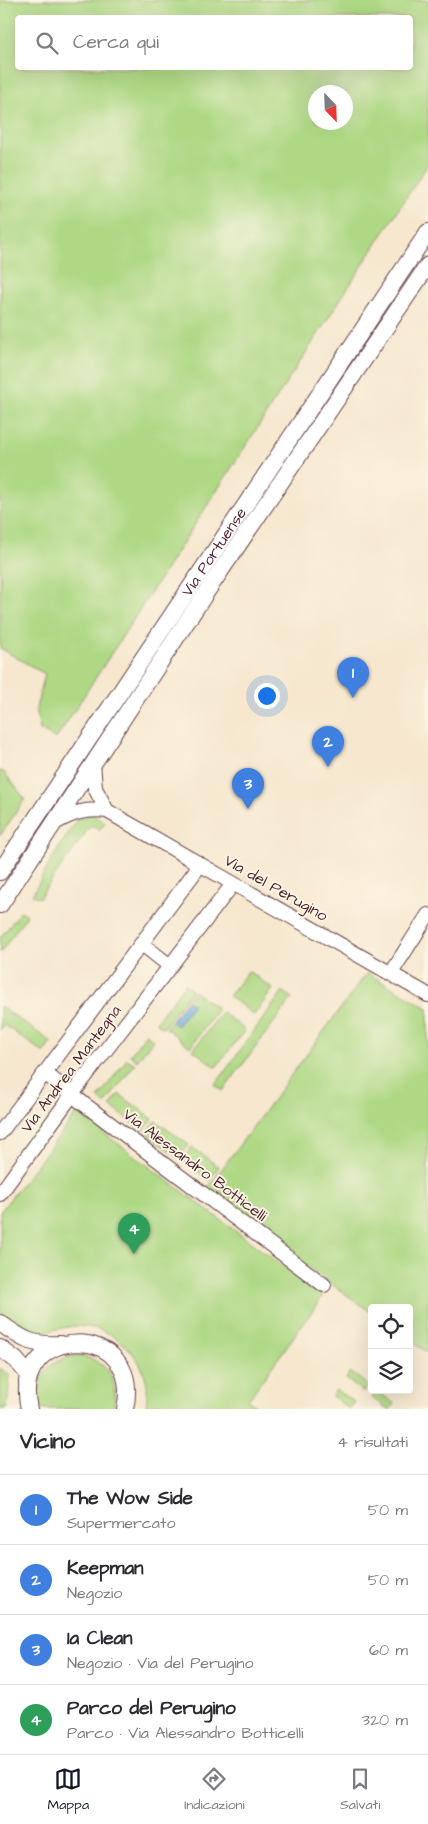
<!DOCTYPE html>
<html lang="it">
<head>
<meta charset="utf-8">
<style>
	:root { --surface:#fff; --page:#f7f7f7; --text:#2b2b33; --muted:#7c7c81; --line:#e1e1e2; --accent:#111827 }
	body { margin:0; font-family:"Architects Daughter",sans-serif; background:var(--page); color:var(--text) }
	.controls { position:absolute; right:15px; bottom:15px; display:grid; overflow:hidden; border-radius:5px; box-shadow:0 5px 20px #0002 }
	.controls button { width:45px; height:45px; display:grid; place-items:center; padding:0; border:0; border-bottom:1px solid var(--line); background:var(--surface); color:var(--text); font:25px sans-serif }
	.compass { position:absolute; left:308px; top:85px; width:45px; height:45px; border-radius:50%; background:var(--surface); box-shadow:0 5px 20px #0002; rotate:157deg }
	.you { position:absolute; left:266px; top:695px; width:18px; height:18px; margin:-12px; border:4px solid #fff; border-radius:50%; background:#1a73e8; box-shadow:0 0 0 8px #1a73e833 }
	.badge { display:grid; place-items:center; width:32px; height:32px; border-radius:50%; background:var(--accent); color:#fff; font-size:16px; font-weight:700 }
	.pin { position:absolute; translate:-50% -41px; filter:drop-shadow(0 1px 2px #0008) }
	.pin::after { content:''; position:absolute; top:26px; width:18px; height:15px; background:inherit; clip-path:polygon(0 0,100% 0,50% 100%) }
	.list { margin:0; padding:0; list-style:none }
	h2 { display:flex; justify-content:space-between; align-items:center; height:65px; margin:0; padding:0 20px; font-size:21px }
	h2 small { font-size:16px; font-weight:400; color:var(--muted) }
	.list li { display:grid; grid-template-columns:32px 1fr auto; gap:15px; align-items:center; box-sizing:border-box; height:70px; padding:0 20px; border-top:1px solid var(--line) }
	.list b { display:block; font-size:19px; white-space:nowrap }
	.list p { margin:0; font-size:16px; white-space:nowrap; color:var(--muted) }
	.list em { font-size:16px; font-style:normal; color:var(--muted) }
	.icon { flex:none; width:28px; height:28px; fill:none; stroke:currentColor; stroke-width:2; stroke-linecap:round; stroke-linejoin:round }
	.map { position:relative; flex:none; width:428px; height:1409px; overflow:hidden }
	.search { position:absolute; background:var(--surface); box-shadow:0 5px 20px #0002; left:15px; right:15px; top:15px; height:55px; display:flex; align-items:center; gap:12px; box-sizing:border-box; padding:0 18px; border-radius:5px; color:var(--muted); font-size:19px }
	.sheet { height:345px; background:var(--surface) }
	nav { display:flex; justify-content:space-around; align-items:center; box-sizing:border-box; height:70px; border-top:1px solid var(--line); background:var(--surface); font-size:14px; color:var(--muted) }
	nav a { display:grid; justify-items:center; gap:2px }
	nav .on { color:var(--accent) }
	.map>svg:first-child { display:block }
	.green { fill:#aed884; stroke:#7c7c58; fill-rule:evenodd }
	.water { fill:#66a8da; stroke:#586482 }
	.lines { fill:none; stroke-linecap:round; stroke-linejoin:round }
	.minor-casing { stroke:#643d43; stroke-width:16 }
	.tertiary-casing { stroke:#643d43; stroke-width:18 }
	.minor { stroke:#fff; stroke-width:14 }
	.tertiary { stroke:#fff; stroke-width:16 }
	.labels { text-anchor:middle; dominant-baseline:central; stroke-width:4; stroke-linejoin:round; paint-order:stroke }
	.street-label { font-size:16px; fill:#4a1f2b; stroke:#fcf5e5 }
</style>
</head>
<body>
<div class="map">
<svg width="428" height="1409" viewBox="0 0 428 1409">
	<rect width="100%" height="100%" fill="#fcf5e5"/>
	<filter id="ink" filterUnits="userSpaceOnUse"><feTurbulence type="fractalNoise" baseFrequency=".02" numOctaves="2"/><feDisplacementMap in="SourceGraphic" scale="10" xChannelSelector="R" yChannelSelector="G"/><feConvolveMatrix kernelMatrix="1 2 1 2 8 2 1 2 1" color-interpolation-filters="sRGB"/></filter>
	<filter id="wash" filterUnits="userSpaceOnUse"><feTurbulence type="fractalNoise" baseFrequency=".0096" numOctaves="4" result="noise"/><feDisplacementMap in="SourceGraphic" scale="20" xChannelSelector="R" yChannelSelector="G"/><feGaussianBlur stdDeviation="1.12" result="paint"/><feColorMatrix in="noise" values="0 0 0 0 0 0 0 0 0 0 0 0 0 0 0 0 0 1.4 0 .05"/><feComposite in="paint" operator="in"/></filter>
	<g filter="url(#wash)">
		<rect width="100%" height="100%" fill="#f6e7ce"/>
		<path class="green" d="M0,0H428V164L56,739L40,730L36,708L45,674L0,648ZM18,18H410V68H18ZM316,92H346V122H316Z
			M0,771L4,772L25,799L0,836Z
			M92,814L105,822L100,829L91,825L39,898L32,895L59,847L78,819Z
			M21,911L27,915L0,953V938Z
			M248,971L273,989L254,1015L229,996Z
			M367,973L428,1008V1353L409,1340V1308H372V1313L204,1193Z
			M185,984L192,990L163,1028L156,1022Z
			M194,991L218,1009L190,1047L166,1028Z
			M283,991L292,998L223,1091L215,1085Z
			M0,1006L51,1042L44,1053L4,1025L0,1030Z
			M222,1012L245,1030L216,1067L193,1050Z
			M146,1034L153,1040L137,1061L130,1055Z
			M127,1059L135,1064L105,1104L98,1098Z
			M119,1094L153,1119L143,1131L110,1106Z
			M77,1113L323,1296L248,1400L259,1409H146C146,1402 148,1393 147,1386C143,1354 111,1325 77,1326C64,1326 44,1334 32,1332C20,1329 9,1318 0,1311V1212Z
			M156,1121L189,1145L179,1158L146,1133Z
			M192,1147L219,1167L209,1180L182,1160Z
			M77,1355C107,1360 120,1378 113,1409H40C30,1379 48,1360 77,1355Z
			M0,1368L10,1376L7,1409H0Z
			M350,1372L368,1385L363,1392L346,1379Z
			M336,1390L354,1402L349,1409L332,1396Z
			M377,1391L395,1404L391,1409H388L372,1398Z"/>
		<path class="water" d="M187,1000L193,1004L177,1026L171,1022Z"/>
	</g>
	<g filter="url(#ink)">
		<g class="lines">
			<g class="minor-casing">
				<path id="minor" d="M93,763L95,788L107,811
					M53,824C72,813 86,808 107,811L428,995
					M142,944L170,966
					M391,973L428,915
					M45,1073L72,1095L324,1285
					M0,1133L200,865
					M0,1194L82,1081L233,884"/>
			</g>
			<g class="tertiary-casing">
				<g id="tertiary">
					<path id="s1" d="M0,872L428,232"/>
					<path d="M0,905L207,591L428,265"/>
					<path d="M0,1323C22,1339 32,1346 60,1344"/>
					<path d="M0,1348L16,1360L28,1374L27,1382"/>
					<path d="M29,1409C9,1323 145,1320 125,1409"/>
				</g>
			</g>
			<use href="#minor" class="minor"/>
			<use href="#tertiary" class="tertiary"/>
		</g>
	</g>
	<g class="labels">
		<g class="street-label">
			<text stroke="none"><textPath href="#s1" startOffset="385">Via Portuense</textPath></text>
			<text transform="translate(276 888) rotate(30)">Via del Perugino</text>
			<text transform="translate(71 1069) rotate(-53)">Via Andrea Mantegna</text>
			<text transform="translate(195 1165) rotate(37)">Via Alessandro Botticelli</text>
		</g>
	</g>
</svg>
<div class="controls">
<button><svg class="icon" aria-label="locate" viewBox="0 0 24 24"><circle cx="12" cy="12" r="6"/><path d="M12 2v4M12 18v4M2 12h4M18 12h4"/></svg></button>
<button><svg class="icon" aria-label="layers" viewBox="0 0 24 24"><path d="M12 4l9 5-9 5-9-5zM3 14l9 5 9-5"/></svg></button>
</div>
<svg class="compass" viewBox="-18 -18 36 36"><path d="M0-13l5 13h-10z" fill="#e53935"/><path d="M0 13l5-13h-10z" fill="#7c7c81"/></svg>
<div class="you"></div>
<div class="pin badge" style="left:353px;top:698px;background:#3f7fe0">1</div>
<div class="pin badge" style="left:328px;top:767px;background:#3f7fe0">2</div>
<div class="pin badge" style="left:248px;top:809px;background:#3f7fe0">3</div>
<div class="pin badge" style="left:134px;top:1254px;background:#2e9e5b">4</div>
<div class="search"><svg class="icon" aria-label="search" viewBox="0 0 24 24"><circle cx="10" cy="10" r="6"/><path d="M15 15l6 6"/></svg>Cerca qui</div>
</div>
<section class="sheet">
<h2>Vicino<small>4 risultati</small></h2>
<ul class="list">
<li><span class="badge" style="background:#3f7fe0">1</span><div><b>The Wow Side</b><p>Supermercato</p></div><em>50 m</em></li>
<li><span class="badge" style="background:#3f7fe0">2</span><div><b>Keepman</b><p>Negozio</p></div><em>50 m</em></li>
<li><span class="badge" style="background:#3f7fe0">3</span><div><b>1a Clean</b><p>Negozio · Via del Perugino</p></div><em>60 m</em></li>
<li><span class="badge" style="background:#2e9e5b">4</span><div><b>Parco del Perugino</b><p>Parco · Via Alessandro Botticelli</p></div><em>320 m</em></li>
</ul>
</section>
<nav>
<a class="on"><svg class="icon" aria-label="map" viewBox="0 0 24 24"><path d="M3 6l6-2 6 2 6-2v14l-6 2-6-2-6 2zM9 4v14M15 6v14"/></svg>Mappa</a>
<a><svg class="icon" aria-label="directions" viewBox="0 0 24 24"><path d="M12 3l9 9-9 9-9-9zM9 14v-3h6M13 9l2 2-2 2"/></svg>Indicazioni</a>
<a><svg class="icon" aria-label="saved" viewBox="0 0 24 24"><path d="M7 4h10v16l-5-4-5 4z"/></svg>Salvati</a>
</nav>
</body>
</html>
